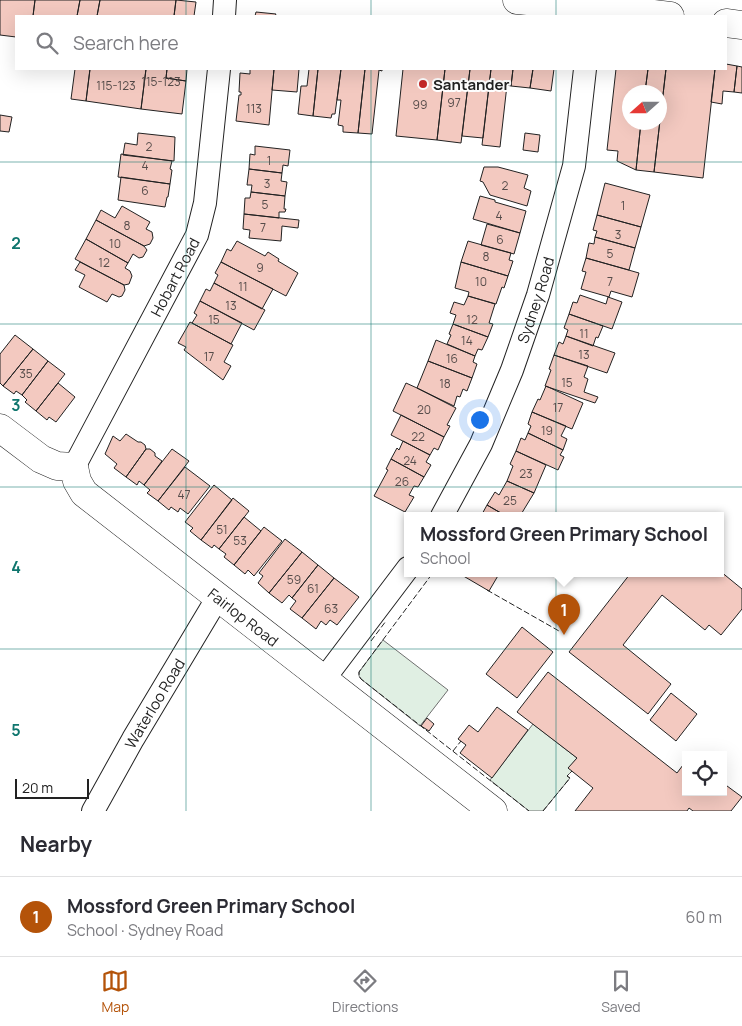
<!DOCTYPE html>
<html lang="en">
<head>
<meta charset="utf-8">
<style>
	:root { --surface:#fff; --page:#f7f7f7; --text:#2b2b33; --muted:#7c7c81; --line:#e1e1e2; --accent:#b45309 }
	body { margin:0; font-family:Manrope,sans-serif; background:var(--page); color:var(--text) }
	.controls { position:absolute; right:15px; bottom:15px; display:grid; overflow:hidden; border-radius:0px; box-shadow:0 5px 20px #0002 }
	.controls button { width:45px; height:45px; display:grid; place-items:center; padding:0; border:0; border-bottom:1px solid var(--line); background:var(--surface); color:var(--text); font:25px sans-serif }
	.compass { position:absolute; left:622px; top:85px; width:45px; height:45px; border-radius:50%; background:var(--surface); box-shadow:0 5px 20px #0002; rotate:249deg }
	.scale { position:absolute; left:15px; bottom:12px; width:74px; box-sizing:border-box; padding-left:5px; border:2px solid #222; border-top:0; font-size:14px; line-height:18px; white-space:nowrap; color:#222; -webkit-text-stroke:4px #fff; paint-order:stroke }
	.you { position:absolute; left:479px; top:419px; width:18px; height:18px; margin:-12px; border:4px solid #fff; border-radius:50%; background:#1a73e8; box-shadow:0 0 0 8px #1a73e833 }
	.badge { display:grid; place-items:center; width:32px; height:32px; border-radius:50%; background:var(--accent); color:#fff; font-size:16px; font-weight:700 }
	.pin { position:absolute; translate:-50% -41px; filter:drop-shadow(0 1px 2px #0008) }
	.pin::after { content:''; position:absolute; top:26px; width:18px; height:15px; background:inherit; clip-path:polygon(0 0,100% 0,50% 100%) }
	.popup { position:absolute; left:404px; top:512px; width:320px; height:65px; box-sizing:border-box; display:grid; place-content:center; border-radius:0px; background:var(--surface); filter:drop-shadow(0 1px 4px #0005); font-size:16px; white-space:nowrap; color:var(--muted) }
	.popup b { font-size:19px; color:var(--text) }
	.popup::after { content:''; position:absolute; left:50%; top:100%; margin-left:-10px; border:10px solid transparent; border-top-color:var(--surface) }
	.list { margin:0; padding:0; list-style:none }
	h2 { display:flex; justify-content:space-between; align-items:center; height:65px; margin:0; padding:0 20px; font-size:21px }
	h2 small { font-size:16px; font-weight:400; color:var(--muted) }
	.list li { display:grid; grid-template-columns:32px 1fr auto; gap:15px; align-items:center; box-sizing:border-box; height:80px; padding:0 20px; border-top:1px solid var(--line) }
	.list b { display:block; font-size:19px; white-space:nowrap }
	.list p { margin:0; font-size:16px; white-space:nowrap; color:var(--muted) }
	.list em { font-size:16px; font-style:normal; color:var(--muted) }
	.icon { flex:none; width:28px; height:28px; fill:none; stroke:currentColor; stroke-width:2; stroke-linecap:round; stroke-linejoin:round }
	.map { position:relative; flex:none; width:742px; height:811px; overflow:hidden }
	.search { position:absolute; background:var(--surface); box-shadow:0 5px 20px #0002; left:15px; right:15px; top:15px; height:55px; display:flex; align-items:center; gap:12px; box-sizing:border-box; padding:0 18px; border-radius:0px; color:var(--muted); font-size:19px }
	.sheet { height:145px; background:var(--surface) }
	nav { display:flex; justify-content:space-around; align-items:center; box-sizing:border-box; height:70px; border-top:1px solid var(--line); background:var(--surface); font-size:14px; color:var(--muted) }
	nav a { display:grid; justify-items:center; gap:2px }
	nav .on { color:var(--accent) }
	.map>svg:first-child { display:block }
	.green { fill:#e0efe3; stroke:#6f6f6f }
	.building { fill:#f3c9c0; stroke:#222 }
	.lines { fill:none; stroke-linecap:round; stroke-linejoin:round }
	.minor-casing { stroke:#222; stroke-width:24 }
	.tertiary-casing { stroke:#222; stroke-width:29 }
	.primary-casing { stroke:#222; stroke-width:29 }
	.minor { stroke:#fff; stroke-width:22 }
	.tertiary { stroke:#fff; stroke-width:28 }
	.primary { stroke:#fff; stroke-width:28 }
	.fence { stroke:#222; stroke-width:1; stroke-dasharray:6 2.5; stroke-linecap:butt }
	.grid { fill:none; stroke:#0f766e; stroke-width:1; stroke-opacity:0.55 }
	.poi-dot { fill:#c62828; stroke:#fff; stroke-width:2 }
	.labels { text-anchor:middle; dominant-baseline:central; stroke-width:4; stroke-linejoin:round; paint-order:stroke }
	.number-label { font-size:12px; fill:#564c4a }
	.poi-label { font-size:15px; font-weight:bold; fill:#222; stroke:#fff; text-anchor:start }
	.street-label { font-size:15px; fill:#222; stroke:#fff }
	.grid-label { font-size:16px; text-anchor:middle; font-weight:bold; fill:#0f766e; stroke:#fff; stroke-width:4; stroke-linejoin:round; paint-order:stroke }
</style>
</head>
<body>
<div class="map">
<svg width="742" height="811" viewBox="0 0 742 811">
	<rect width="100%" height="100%" fill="#fff"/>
	<path class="green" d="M383,640L448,690L420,726L361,679L359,676V672Z
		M533,724L577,758L569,768L572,771L567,776L570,778L543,811H529L490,780Z"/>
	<path class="building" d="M0,0H35L33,16H16V37L0,35Z
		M35,0H80L77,16H33Z
		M80,0H100L97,16H77Z
		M100,0H176L174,16H97Z
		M176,0L196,2L194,16H174Z
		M256,12L276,14L275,16H255Z
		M726,64L737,66L734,92L723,91L722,104L711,102L715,69H726Z
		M737,66L742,67V93L734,92Z
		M75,69H90L86,101L71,99Z
		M90,69H146L141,109L86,101Z
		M146,69H167L166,78L186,81L182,114L141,109Z
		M167,69H187L186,81L166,78Z
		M250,69H274L269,125L236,121L239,95H241V92H239L240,73L250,74Z
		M274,69H299L297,92L272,90Z
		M309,69H318L313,116L298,114L301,86H307Z
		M318,69H341L335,114H332L331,118L313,116Z
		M341,69H365L358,133L343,132V126L338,125L341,100H337Z
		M365,69H382V71L379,70L372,134L358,133Z
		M403,69H445L437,140L396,136Z
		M445,69H470L461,143L437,140Z
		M470,69H491L483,138L462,136Z
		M491,69H513L511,86L507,85L500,147L482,145Z
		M513,69H533L530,88L511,86Z
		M533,69H554L551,91L530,88Z
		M616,69H648L645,92H630V122H641L636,170L617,161L618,151L607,150Z
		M648,69H666L654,172L636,170L641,122H660V92H645Z
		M666,69H715L703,178L654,172Z
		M0,115L12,117L9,132L0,131Z
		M138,133L175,137L174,161L123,155L125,143L137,145Z
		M525,133L540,135L538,152L523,150Z
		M255,146L290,150L288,166L283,165L282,173L249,169L250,154L255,155Z
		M121,154L172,161L170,169L172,170L170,184L118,177Z
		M484,167H498L528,175L524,188L531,191L527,206L490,195L483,182L480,181Z
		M249,169L282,173L281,181L287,182L285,196L251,192L252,185H247Z
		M121,177L170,184L168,197H167L165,207L118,200Z
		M605,183L650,195L641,227L597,215Z
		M251,192L285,196L284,209H286L285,212H279V218L244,214L245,198H250Z
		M480,196L495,200V202L526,211L520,233L473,219Z
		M122,206L150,222L146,229L152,232L153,238L150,244L144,246L96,220L101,210L115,218Z
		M244,214L299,220L298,228L282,226L281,241L249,238L250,230L243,229Z
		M597,215L641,227L635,248L595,237L597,231L593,230Z
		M96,220L144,246L147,250L143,257L139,258L133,254L128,263L86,239Z
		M487,224L520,233L514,254L481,245Z
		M595,237L635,248L629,270L586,258L589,243L594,244Z
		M86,239L128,263L125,268L130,271L132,276L129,284L124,285L75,259Z
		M237,241L265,256L268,252L279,259L278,261L298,273L286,296L221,262L227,249L231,251Z
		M468,241L511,253L509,260L513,261L508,276L461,262Z
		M586,258L639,273L632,297L611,291L609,297L581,289L586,272L582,271Z
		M80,262L124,285L125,290L122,296L119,297L112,294L107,302L79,287L85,275L75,270Z
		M221,262L273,289L262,309L214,283L218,275L215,273Z
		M461,262L508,276L504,288L502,287L496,304L468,296L469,292L455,288Z
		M214,283L265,310L254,330L200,301L206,289L210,291Z
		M580,295L606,304L608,297L622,302L612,329L569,314L573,302L577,303Z
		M468,296L495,304L489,323L493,324L488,337L453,324L456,315L450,313L454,302L464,305Z
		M200,301L242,323L231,344L192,323L197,315L194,313Z
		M569,314L603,326L598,338L596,337L593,346L566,336L568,330L564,328Z
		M190,322L233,345L224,362L231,366L223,380L184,350L186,347L178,343Z
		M453,324L488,337L482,350L478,349L475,356L447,344L451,335L449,334Z
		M15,335L33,349L3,386L0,383V354Z
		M566,336L615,353L607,373L554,355L559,342L563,344Z
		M436,340L475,356L473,362L477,364L472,378L428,361Z
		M33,349L48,361L22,395L16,391L14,394L3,386Z
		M554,355L588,366L584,377L588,379L584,392L598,397L595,403L545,386L551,370L549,369Z
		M48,361L65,374L36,411L25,402L27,400L22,395Z
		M428,361L472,378L467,391L463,389L460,397L457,396L454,406L417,388Z
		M58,383L75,397L56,422L49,417L47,420L36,411Z
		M406,383L417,388L456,408L447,425L450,426L444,437L393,411Z
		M546,386L583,403L572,429L532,412L538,399L540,400Z
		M532,412L566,426L561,436L567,439L563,450L528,433L531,426L528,424Z
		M401,415L444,437L438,450L434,448L430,455L391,435Z
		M528,433L563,450L560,455L564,457L558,470L516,451L521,438L525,440Z
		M126,434L138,442H141L145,445L146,449L126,477L114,468L117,464L105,454L113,436L120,441Z
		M403,441L430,455L426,462L431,465L424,477L391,459L397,448L399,450Z
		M146,449H150L155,453V456L162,461L144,485L139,481L137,485L126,477Z
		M172,449L189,461L158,501L147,493L150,490L144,485Z
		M516,451L546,465L534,493L507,481L513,466L510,464Z
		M391,459L424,477L418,487L414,486L409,495L414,497L405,512L374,496L388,470L386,469Z
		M185,467L210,486L188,514L180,508L178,512L171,507L169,510L158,501Z
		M507,481L534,493L520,516H506L487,505L495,492L499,495Z
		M214,485L232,500L201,540L190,531L193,528L185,522Z
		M233,498L249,511L219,549L214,545L212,548L201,540Z
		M487,505L506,516H481Z
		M244,517L261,531L234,565L224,557L226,554L219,549Z
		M264,527L282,541L254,576L248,570L245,574L234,565Z
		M285,539L302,552L269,593L258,583L263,576L259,573Z
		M302,552L318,565L292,598L289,595L282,603L269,593Z
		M318,565L334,578L302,618L290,609L296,601L292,598Z
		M720,571L742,589V609L721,635L709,625L705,630L662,595L623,645L671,684L648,714L569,652L630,574H720Z
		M460,574H499L489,591Z
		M334,578L359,597L337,625L330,620L326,625L321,621L316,629L302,618Z
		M522,627L553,652L517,698L486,674Z
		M548,672L677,773L683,765L686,767V792H723V783L742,797L731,811H693L689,808L687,811H575L593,788L568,768L577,758L517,712Z
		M671,693L697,714L676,741L650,720Z
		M497,707L528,730L492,778L460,753L466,745L458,739L469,725L478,732Z
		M427,718L434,724L429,731L421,726Z"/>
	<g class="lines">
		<g class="minor-casing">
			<g id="minor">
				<path d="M224,16L225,0"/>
				<path id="s1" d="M74,467L197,235L205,203L219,69"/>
				<path id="s2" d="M442,516L481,444L512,370L538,295L574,166L585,69"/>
				<path d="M324,679L408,568"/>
				<path id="s3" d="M93,811L133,739L218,597"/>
			</g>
		</g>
		<g class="tertiary-casing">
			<g id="tertiary">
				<path id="s4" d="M0,428L41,459L57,466L74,467L77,481L84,493L493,811"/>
			</g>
		</g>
		<g class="primary-casing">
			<path id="primary" d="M517,0L614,9L670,16
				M726,23L742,25"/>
		</g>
		<use href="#minor" class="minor"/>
		<use href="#tertiary" class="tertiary"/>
		<use href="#primary" class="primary"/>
		<path class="fence" d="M432,574L359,672V676L361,679L529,811
			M487,590L559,631
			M371,641L386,621
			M453,751L461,741
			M543,811L570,778L567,776L572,771"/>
	</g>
	<path class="grid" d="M186,0V16M371,0V16M556,0V16M186,69V811M371,69V811M556,69V811M0,162H742M0,324H742M0,487H742M0,649H742"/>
	<circle class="poi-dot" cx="423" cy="84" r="5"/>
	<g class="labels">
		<g class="number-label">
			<text x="161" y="81">115-123</text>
			<text x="116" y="85">115-123</text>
			<text x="454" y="102">97</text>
			<text x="420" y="104">99</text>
			<text x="254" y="108">113</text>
			<text x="149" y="146">2</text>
			<text x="269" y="160">1</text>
			<text x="145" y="165">4</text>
			<text x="267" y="183">3</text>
			<text x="505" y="185">2</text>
			<text x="145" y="190">6</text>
			<text x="265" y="204">5</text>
			<text x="623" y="205">1</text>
			<text x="499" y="215">4</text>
			<text x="127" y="225">8</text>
			<text x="263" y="227">7</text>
			<text x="618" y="234">3</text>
			<text x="500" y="239">6</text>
			<text x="115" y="243">10</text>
			<text x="610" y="253">5</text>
			<text x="486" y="256">8</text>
			<text x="104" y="262">12</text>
			<text x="260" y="267">9</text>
			<text x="481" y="281">10</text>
			<text x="610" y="281">7</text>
			<text x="243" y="286">11</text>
			<text x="231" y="305">13</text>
			<text x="214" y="319">15</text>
			<text x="472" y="319">12</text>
			<text x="584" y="333">11</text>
			<text x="467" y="340">14</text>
			<text x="584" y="354">13</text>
			<text x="209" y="356">17</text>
			<text x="452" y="358">16</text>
			<text x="26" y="373">35</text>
			<text x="567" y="382">15</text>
			<text x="445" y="383">18</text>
			<text x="558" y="407">17</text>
			<text x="424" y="409">20</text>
			<text x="547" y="430">19</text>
			<text x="418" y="436">22</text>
			<text x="410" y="460">24</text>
			<text x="526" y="473">23</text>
			<text x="402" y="481">26</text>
			<text x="184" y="494">47</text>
			<text x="510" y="500">25</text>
			<text x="222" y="529">51</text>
			<text x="240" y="540">53</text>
			<text x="294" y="579">59</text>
			<text x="313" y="588">61</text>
			<text x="331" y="608">63</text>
		</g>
		<g class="poi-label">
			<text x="433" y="84">Santander</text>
		</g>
		<g class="street-label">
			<text stroke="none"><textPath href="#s1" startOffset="215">Hobart Road</textPath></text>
			<text stroke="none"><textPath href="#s2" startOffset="236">Sydney Road</textPath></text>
			<text stroke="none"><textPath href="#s4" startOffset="316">Fairlop Road</textPath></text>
			<text stroke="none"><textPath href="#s3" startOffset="124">Waterloo Road</textPath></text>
		</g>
	</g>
	<g class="grid-label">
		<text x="16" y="249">2</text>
		<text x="16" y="411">3</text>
		<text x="16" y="573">4</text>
		<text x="16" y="736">5</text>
	</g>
</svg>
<div class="controls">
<button><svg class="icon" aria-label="locate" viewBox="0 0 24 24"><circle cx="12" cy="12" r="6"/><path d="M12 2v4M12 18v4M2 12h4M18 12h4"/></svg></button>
</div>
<svg class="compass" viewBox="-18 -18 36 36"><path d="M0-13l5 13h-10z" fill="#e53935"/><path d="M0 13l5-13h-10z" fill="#7c7c81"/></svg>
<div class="scale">20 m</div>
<div class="you"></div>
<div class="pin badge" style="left:564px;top:635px">1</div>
<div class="popup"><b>Mossford Green Primary School</b>School</div>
<div class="search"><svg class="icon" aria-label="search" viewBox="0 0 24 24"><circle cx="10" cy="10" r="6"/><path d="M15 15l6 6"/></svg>Search here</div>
</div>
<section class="sheet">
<h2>Nearby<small></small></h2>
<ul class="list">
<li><span class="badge">1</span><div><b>Mossford Green Primary School</b><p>School · Sydney Road</p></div><em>60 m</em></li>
</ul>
</section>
<nav>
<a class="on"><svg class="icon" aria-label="map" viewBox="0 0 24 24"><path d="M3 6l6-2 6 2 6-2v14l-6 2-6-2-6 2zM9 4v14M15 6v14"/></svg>Map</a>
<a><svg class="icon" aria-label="directions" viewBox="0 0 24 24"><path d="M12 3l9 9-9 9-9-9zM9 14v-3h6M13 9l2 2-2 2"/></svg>Directions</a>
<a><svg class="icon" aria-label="saved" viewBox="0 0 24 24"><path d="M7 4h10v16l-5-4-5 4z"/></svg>Saved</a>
</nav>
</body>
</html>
